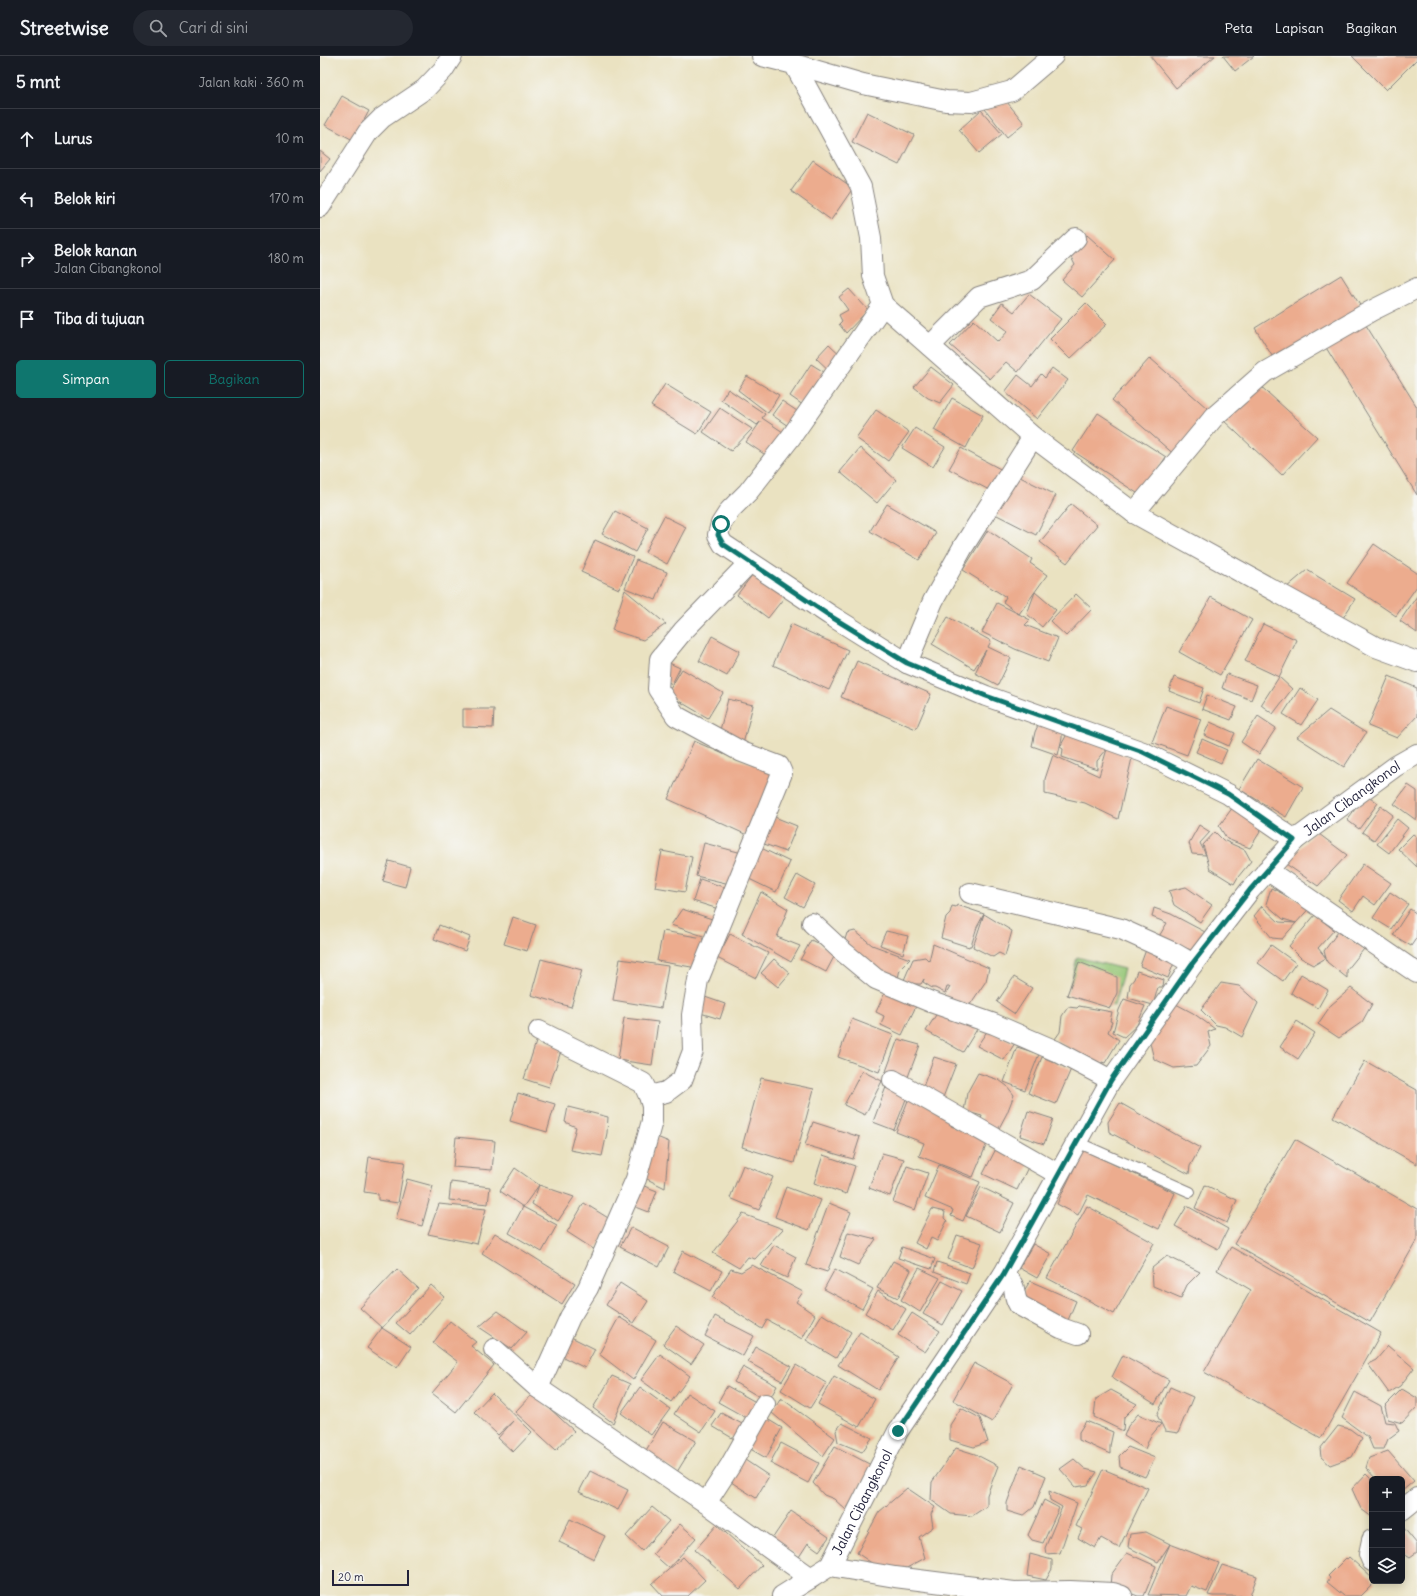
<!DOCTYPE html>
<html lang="id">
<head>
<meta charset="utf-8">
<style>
	:root { --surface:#171b24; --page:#242831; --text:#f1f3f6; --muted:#9ea1a6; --line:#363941; --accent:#0f766e }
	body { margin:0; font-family:Delius,sans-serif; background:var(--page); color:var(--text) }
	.controls { position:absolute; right:12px; bottom:12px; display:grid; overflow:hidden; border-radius:6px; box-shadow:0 2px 10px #0003 }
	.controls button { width:36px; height:36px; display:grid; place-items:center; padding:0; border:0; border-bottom:1px solid var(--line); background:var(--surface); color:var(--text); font:20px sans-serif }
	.scale { position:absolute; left:12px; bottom:10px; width:77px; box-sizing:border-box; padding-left:4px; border:2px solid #22223b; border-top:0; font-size:11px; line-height:14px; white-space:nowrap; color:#22223b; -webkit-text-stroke:3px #f6f6f2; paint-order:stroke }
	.stop { position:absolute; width:12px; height:12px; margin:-9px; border:3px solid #0f766e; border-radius:50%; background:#fff }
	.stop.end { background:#0f766e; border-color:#fff; box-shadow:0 1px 4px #0008 }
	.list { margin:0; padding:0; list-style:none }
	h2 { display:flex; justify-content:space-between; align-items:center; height:52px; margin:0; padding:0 16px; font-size:17px }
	h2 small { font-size:13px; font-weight:400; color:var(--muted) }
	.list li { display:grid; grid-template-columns:26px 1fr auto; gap:12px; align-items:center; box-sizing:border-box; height:60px; padding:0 16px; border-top:1px solid var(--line) }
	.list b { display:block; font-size:15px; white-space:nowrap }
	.list p { margin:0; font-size:13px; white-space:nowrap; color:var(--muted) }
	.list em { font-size:13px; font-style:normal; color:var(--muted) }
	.actions { display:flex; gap:8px; padding:12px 16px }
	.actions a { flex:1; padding:9px 0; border:1px solid var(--accent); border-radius:6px; text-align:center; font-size:14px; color:var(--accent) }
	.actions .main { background:var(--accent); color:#fff }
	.icon { flex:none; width:22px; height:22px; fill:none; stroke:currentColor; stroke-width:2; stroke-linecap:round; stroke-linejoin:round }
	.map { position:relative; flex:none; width:1097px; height:1540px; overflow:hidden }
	header { display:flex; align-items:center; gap:24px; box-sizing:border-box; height:56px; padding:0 20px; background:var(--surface); border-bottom:1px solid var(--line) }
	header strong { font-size:19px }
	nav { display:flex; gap:22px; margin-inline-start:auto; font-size:14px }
	.search { width:280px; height:36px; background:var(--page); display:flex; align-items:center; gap:10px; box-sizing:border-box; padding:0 14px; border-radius:22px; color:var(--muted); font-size:15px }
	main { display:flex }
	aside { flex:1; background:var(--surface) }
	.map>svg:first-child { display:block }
	.green { fill:#95c676; stroke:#5c7458 }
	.building { fill:#ecac8e }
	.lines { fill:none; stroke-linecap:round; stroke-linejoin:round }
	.service-casing { stroke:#86827e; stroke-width:12 }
	.minor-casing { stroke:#86827e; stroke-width:22 }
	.service { stroke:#fff; stroke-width:10 }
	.minor { stroke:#fff; stroke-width:20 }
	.route { stroke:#0f766e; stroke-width:5 }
	.labels { text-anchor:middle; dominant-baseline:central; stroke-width:3; stroke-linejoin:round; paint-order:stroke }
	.street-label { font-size:14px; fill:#22223b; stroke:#f6f6f2 }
</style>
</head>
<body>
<header>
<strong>Streetwise</strong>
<div class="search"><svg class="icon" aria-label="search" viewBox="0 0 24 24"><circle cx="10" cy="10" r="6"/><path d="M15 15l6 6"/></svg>Cari di sini</div>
<nav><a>Peta</a><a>Lapisan</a><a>Bagikan</a></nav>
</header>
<main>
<aside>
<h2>5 mnt<small>Jalan kaki · 360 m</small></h2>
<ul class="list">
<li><svg class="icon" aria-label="ahead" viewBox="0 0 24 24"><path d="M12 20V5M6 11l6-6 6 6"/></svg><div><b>Lurus</b></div><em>10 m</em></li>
<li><svg class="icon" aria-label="left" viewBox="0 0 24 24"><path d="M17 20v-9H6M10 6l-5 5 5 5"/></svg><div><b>Belok kiri</b></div><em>170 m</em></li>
<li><svg class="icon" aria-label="right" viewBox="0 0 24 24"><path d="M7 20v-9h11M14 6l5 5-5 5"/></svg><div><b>Belok kanan</b><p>Jalan Cibangkonol</p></div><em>180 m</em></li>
<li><svg class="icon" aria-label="arrive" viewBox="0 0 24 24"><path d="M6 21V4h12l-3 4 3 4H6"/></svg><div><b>Tiba di tujuan</b></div></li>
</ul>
<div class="actions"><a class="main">Simpan</a><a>Bagikan</a></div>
</aside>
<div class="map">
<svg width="1097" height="1540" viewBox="0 0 1097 1540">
	<rect width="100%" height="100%" fill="#f6f6f2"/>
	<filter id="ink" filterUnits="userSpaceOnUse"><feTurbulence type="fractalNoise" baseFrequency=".025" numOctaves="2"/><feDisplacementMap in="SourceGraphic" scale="8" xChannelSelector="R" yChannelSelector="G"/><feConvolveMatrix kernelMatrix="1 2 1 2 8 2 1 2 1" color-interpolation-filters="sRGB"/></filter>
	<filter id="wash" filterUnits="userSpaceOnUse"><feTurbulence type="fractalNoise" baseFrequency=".012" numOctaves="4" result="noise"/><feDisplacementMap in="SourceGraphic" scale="16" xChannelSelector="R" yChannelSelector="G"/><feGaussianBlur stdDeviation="0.9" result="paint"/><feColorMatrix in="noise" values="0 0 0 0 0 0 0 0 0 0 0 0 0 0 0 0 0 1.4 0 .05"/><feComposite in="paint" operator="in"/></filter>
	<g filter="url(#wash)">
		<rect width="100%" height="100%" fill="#eae2c1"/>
		<path class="green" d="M757,901L804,913L794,950L748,938Z"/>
		<g id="blocks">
			<path class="building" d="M830,0H895L856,32Z
				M903,0H934L915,15Z
				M1032,0H1097V3L1066,34Z
				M22,40L49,55L33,84L5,69Z
				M687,46L704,67L687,81L665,53Z
				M661,54L682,78L659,97L639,74Z
				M547,56L594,79L579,109L532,86Z
				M0,95L10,103L0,115Z
				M493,104L533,132L511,164L471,135Z
				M767,179L795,204L762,241L742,224L755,209L750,199Z
				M1021,219L1043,254L957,308L935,272Z
				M529,233L548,254L526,277L519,268L522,265L519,259L528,254L519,241Z
				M709,238L741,263L698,316L686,306L670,323L630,289L654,264L678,286L688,275L671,262L682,247L694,256Z
				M766,247L787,268L750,303L730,283Z
				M1044,266L1097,351V439L1005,290Z
				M509,288L525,303L512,317L496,302Z
				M830,302L895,359L857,401L792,344Z
				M491,308L512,321L490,354L470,340Z
				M611,311L634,329L620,347L608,342L594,331Z
				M732,312L748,324L717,363L685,336L698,319L712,330L721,318L725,322Z
				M427,320L459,339L448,357L418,334Z
				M937,327L997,381L962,419L903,364Z
				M345,328L391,356L377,378L331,350Z
				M408,333L445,358L442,362L466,378L450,402L426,386L441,365L437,369L401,344Z
				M632,342L663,359L646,392L614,374Z
				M462,345L480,357L471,372L452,359Z
				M400,352L432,373L411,395L383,376Z
				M556,354L589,376L568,405L536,382Z
				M778,357L846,401L820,439L753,395Z
				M595,372L625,391L613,411L582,392Z
				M540,392L576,424L557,447L520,416Z
				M641,392L684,415L673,436L629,413Z
				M696,419L736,439L716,479L675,458Z
				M567,448L616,477L599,504L550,475Z
				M751,448L777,469L747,507L720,486Z
				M295,455L328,472L315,496L282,478Z
				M344,460L366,471L347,508L325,496Z
				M668,474L712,503L710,507L727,519L699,558L710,564L705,569L738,582L728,606L695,593L662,576L677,547L699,558L683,546L686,541L643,514Z
				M275,484L313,501L299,533L261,516Z
				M1054,488L1097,517V530L1076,560L1027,527Z
				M316,504L347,516L336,544L305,532Z
				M436,514L467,538L448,562L417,539Z
				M987,514L1035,543L1021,565L966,532Z
				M305,534L346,568L323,584L292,574Z
				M715,536L736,554L722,571L707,558Z
				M756,538L772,553L746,580L730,565Z
				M1097,540V577L1080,565Z
				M891,541L932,564L900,619L859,596Z
				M628,561L671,585L668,591L691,602L678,629L655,617L666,594L654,613L612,588Z
				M471,568L528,594L509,634L453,609Z
				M943,568L977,584L959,621L925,605Z
				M392,580L420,595L407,620L379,605Z
				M537,605L611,638L596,673L521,641Z
				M347,606L360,612L352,628L340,622Z
				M362,613L403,637L388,662L347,638Z
				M907,618L937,629L931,644L902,632Z
				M1069,620L1097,632V660L1077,682L1048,670Z
				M854,621L884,632L879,647L849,635Z
				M959,621L972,633L953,658L941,649Z
				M980,632L998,644L981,669L963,658Z
				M887,639L917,651L911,664L882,653Z
				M408,643L433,649L423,688L398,682Z
				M846,650L881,663L867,699L832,686Z
				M143,653H174L173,672L143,671Z
				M1009,654L1046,677L1024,711L977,681Z
				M938,660L956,672L939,698L921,686Z
				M721,663L742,673V682L738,699L712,690L715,676Z
				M890,666L915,677L909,690L884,679Z
				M748,673L812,702L798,763L765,747L725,738V723L733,699L779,720L787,693L777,705V713L742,701L743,693L740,691L746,680Z
				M882,683L907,694L901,707L876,696Z
				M374,685L417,704L458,712L427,779L348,743Z
				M937,703L983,731L966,761L919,733Z
				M1088,729L1097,735V762L1096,764L1074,748Z
				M1046,738L1058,747L1039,773L1027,764Z
				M1061,750L1073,759L1054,784L1042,776Z
				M913,751L943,766L940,776L930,792L907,783L899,770Z
				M447,758L477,770L466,796L436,785Z
				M1077,763L1088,772L1069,797L1057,788Z
				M879,769L890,776L880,787L886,799L883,789L895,776L903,784L925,794L931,805L918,821L914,828L890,813L886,799L872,798L869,787Z
				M995,775L1027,799L998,830L966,808Z
				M1093,778L1097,781V811L1078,793Z
				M384,787L422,797L414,829L376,820Z
				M439,791L470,806L456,836L425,821Z
				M342,795L372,801L365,836L335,831Z
				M69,805L90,811L85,831L63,825Z
				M1043,808L1071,827L1055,849L1043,840L1033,855L1018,844Z
				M477,819L495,829L483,851L465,841Z
				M380,823L412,834L405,855L373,845Z
				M866,831L892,849L880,866L854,849L849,835Z
				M951,832L970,841L993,848L976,867L962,883L952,882L934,860L942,850L959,866L976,867L963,863L946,848Z
				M441,836L468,853L457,881L480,890L471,906L422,878Z
				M1070,836L1088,848L1071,873L1053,862Z
				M637,849L664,858L692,875L685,900L679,897L673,901L653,891L664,858L657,871L651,890H649V891L621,882L626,861L630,857L632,850L636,851Z
				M834,852L851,858L885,876L871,894L838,882L847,867L832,861Z
				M362,853L398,865L392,883L351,869Z
				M1090,853L1097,858V881L1091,890L1073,879Z
				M995,859L1014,874L998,892L1006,902L994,909L981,902L969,890Z
				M193,861L216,869L207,895L184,888Z
				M119,869L150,881L145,895L114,883Z
				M343,875L383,882L377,912L337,905Z
				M535,875L552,889L590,903L580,913L577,927L549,913L551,905L522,893L527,877Z
				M566,875L588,880L583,898L560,889Z
				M1018,876L1044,893L1027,914V922L1007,906L1004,895Z
				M410,878L448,897L436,922L397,902Z
				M491,884L516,897L506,916L483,904H480Z
				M613,888L669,912L666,925L649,950L625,940L630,931H627L625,937L615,932H612L603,926L604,923L601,928H593L584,924L593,903L605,901L609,905Z
				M951,889L976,907L963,925L938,907Z
				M827,891L856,902L848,922L820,910Z
				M221,903L262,914L251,951L211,939Z
				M300,903L348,910L341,952L293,944Z
				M454,903L470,917L458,931L441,917Z
				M759,906L797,921V937L790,952L747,939Z
				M817,915L844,924L843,931H838L833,949L808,942L810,928L814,923Z
				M981,918L1008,934L998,952L971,937Z
				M694,921L712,932L695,958L677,946Z
				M901,927L919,930L938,947L922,981L905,971L896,969L881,954Z
				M567,932L598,946L582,979L561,969L564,960L556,956Z
				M1031,932L1052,948L1042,966L1019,982L998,968L1011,949Z
				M382,940L405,948L400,963L377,956Z
				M804,943L825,950L817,969L804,981L793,976L799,954Z
				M854,947L873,957L895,973L888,976L891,990L876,1010L854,1012L834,1003L829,983Z
				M759,950L792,956L790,965L792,966L788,976L799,984L785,1007L782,1006L780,1015L735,983L740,976L742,960L748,951L757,952Z
				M619,954L659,970L643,996L606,975Z
				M304,962L338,966L332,1009L298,1004Z
				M532,963L573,979L559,1016L518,1001Z
				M977,965L995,977L978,1003L960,991Z
				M668,974L695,987L684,1004L657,990Z
				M217,983L242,992L229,1031L204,1023Z
				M578,983L600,989L586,1026L565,1018Z
				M697,991L719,998L705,1034L684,1026Z
				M614,1001L636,1008L622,1044L601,1036Z
				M722,1001L751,1013L736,1048L708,1037Z
				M1045,1005L1097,1034V1108L1013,1061Z
				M542,1015L562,1025L545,1059L524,1049Z
				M658,1017L679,1024L687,1030L694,1039L687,1057L678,1074L658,1072L662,1060L644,1055L647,1037Z
				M441,1022L494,1033L474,1107L422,1091Z
				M566,1031L588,1038L574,1074L553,1066Z
				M198,1037L235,1048L227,1076L190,1065Z
				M590,1039L634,1064L631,1070L668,1085L653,1121L599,1100L604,1087L576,1076Z
				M800,1047L880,1092L870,1110L869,1118L789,1076L788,1066Z
				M248,1051L288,1061L287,1077L282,1100L250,1094L256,1071L245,1066Z
				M708,1055L733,1063L724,1088L700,1080Z
				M493,1066L540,1081L533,1103L485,1089Z
				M136,1081L175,1085L172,1114L133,1111Z
				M337,1081L349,1086L345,1132L323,1121Z
				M975,1083L1097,1153V1184L1050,1266L914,1188Z
				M678,1089L711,1105L697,1134L663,1118Z
				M763,1094L855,1137L839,1173L768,1139L758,1159L737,1148Z
				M562,1097L584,1103L570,1140L549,1132Z
				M503,1099L535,1110L526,1138L494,1127Z
				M49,1101L85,1106L78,1147L58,1144V1138L44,1136Z
				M423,1109L453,1121L439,1154L410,1142Z
				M619,1109L660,1126L643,1165L631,1160L633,1154L605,1142Z
				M587,1110L608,1117L595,1154L573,1146Z
				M195,1112L219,1129L254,1141L238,1165L212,1148L219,1129L203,1151L180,1135Z
				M87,1123L113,1130L102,1170L76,1163Z
				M131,1126L170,1131L168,1148L129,1144Z
				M319,1128L337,1135L329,1156L311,1149Z
				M885,1129L917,1144L907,1167L875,1152Z
				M466,1131L501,1144L489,1174L455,1161Z
				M661,1131L694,1147L680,1176L646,1160Z
				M264,1147L293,1165L275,1194L247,1176Z
				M509,1147L531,1156L507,1216L486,1209Z
				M119,1148L166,1153L157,1188L108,1178Z
				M767,1150L834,1187L794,1258L727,1222Z
				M867,1150L908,1173L898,1193L855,1170Z
				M203,1151L237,1169L222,1196L189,1177Z
				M612,1153L625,1156L624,1162L627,1165L617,1185L611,1182L606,1193L595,1187Z
				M423,1158L463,1173L435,1203L428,1201L419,1212L393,1197Z
				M311,1171L349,1191L339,1211L300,1191Z
				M528,1176L556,1183L538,1209L520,1201Z
				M175,1177L255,1227L242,1248L162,1197Z
				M637,1179L662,1187L652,1212L628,1203Z
				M713,1188L731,1198L717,1222L699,1212Z
				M454,1189L476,1201L467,1222L441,1210Z
				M582,1191L615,1203L611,1213L578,1202Z
				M911,1191L1061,1277L1001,1382L884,1316L931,1234L897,1214Z
				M363,1195L402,1215L391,1235L353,1215Z
				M847,1200L880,1216L867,1229L861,1242L833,1230L832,1212Z
				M573,1205L591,1214L578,1242L557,1232Z
				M617,1206L650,1217L646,1228L614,1216Z
				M432,1209L483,1236L476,1246L495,1259L482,1283L447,1264L442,1273L392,1241L411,1213L421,1216Z
				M599,1212L620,1222L600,1256L581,1244Z
				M77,1213L98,1232L62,1272L40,1252Z
				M515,1213L553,1233L542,1253L504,1233Z
				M622,1225L642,1235L623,1269L603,1258Z
				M710,1225L756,1245L746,1269L698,1245Z
				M300,1227L328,1245L314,1267L286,1249Z
				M111,1229L124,1241L90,1279L76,1267Z
				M558,1235L586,1253L573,1274L545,1257Z
				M178,1255L207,1276L192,1293L159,1271Z
				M592,1257L620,1275L605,1296L578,1279Z
				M502,1258L531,1276L516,1302L486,1284Z
				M395,1260L434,1280L423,1300L385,1280Z
				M299,1261L336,1284L313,1324L279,1298Z
				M130,1265L156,1286L151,1290L174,1309L136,1356L112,1337L138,1306L113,1287Z
				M356,1270L384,1289L371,1308L343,1288Z
				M62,1272L91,1291L77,1312L47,1292Z
				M540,1276L579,1301L558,1334L518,1309Z
				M249,1280L275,1293L265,1312L239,1299Z
				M1068,1290L1094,1312L1080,1330L1069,1337L1048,1308L1056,1304Z
				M436,1291L471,1310L462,1325L428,1306Z
				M340,1298L370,1320L351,1346L321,1324Z
				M803,1299L849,1324L835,1348L792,1321Z
				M654,1307L693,1328L672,1366L633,1344Z
				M476,1309L506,1327L490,1352L461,1334Z
				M423,1311L457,1330L448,1346L414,1326Z
				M292,1320L310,1328L293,1367L273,1352Z
				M514,1320L555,1343L539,1371L498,1348Z
				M407,1330L441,1349L432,1365L398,1346Z
				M320,1331L350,1353L331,1379L301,1357Z
				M850,1331L873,1341L858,1377L845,1375L837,1359Z
				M1082,1333L1097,1342V1351L1082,1367L1068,1363L1065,1350Z
				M791,1334L817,1348L804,1361L803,1375L774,1361L776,1343Z
				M1035,1336L1061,1350L1065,1366L1075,1367L1079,1375L1068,1383L1064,1393H1053L1048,1381L1022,1362Z
				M172,1337L212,1376L193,1396L178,1382L193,1365L178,1379L154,1356Z
				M213,1337L254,1375L236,1394L195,1356Z
				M367,1337L395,1355L381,1376L354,1358Z
				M461,1342L515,1382L503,1400L452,1357Z
				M641,1352L660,1362L668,1386L654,1391L630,1384V1369Z
				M401,1357L428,1371L419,1386L392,1370Z
				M818,1358L841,1368L830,1381L825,1393L804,1380L808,1370Z
				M444,1361L462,1372L446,1402L427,1391Z
				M766,1365L793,1376L790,1390V1398L759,1384V1376Z
				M343,1366L376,1385L357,1416L325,1396Z
				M522,1367L552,1382L542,1396L518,1386L516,1375Z
				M1018,1370L1030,1373L1042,1382L1032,1401L1010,1409L1001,1401L1000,1393Z
				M461,1387L499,1407L488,1427L450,1407Z
				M515,1390L553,1410L526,1454L514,1443L504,1439L493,1427Z
				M808,1391L835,1402L825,1421L800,1411L799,1400Z
				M636,1392L655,1398L678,1410L667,1439V1450L652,1460L631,1458L611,1444L612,1426Z
				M1068,1395L1094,1425L1082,1435V1423H1056L1046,1412L1049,1402Z
				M422,1402L449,1420L436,1442L408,1424Z
				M754,1403L765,1413L777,1416L768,1429L756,1431L740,1413Z
				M701,1409L726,1420L714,1451L703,1460L687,1455V1447Z
				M783,1413L828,1432L799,1492L781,1482L775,1492L758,1482L762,1473L756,1470Z
				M270,1415L308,1434L298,1454L259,1436Z
				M1046,1418L1052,1424V1461L1041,1453L1032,1433Z
				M587,1432L615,1451L611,1458L613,1471L599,1481L605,1502L583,1514L556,1510L537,1497L559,1456Z
				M729,1435L757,1447L740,1497L726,1498L725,1492L742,1451L730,1444Z
				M724,1444L739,1452L723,1487L712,1484L708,1479Z
				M332,1451L349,1465L322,1495L306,1480Z
				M471,1455L509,1481L499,1495L488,1487L479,1501L452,1483Z
				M250,1463L285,1480L274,1503L239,1486Z
				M360,1468L376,1482L349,1512L333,1498Z
				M397,1469L442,1509L420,1533L375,1494Z
				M1083,1471L1097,1488V1496L1090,1501L1084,1497L1082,1498V1472Z
				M826,1476L850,1488L899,1507L887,1536L871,1530L866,1540L828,1539L850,1488L838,1506L808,1491L810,1478Z
				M807,1497L836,1510L824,1540H818L790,1530L791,1519Z
				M710,1498L732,1504V1513L726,1524L707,1520Z
				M363,1501L385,1524L368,1540H343L332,1528Z
				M1029,1501L1052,1522V1525H1056L1041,1540H1024L1007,1526L1010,1522L1008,1520L1026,1502L1027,1503Z
				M902,1509L937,1520L930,1540H893L888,1539Z"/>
		</g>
	</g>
	<g filter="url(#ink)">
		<use href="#blocks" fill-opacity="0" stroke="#86827e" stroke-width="1"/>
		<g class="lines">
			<g class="service-casing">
				<path id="service" d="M757,1086L870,1136"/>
			</g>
			<g class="minor-casing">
				<g id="minor">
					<path d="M442,0L474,8L541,131L551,182L553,220L563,249L713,381L814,457L1056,591L1097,606"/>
					<path d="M474,8L543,28L626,45L651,46L692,35L733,0"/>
					<path d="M0,151L48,76L62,62L105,33L123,14L132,0"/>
					<path d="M563,249L471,381L428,436L410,454L401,468L398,479L403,488L510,559L587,607L666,640L823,696L908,738L975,784"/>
					<path d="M610,290L659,241L712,224L756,182"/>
					<path d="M814,457L895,360L945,316L1051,255L1097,232"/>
					<path d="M587,607L613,545L643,491L713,381"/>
					<path d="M947,814L1097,917"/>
					<path d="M650,837L801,873L854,897L873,908"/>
					<path d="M492,867L521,894L556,923L611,946L674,968L736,995L791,1024"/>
					<path d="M573,1024L738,1118"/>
					<path d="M329,1040L346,1036L362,1024L373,995L372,959L378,924L462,717L459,710L422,696L356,660L338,633L340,603L363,575L429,507"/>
					<path d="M683,1219C701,1233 690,1235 699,1249L741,1272L758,1278"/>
					<path d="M174,1293L218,1332L386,1447L491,1522"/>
					<path d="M218,1332L250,1261L268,1232L316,1123L332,1065V1050L329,1040L323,1027L219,975"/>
					<path d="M386,1447L410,1410L445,1348"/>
					<path d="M1082,1454L1097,1442"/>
					<path d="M1052,1484L1049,1498L1052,1505"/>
					<path d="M510,1510L575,1521L694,1536L750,1535L793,1537L802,1540"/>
					<path id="s1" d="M462,1540L510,1510L578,1375L683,1219L791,1024L873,908L930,834L975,784L1076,710L1097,698"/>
				</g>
			</g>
			<use href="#service" class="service"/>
			<use href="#minor" class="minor"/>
		</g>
	</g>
	<g class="lines" filter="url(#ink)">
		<path class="route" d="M401,468L398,479L403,488L510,560L587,607L666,640L823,696L908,738L974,784L930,834L872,908L791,1024L683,1219L578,1375"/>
	</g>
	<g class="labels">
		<g class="street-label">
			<text stroke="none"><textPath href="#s1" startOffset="992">Jalan Cibangkonol</textPath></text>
			<text stroke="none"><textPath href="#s1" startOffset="128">Jalan Cibangkonol</textPath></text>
		</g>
	</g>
</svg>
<div class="controls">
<button>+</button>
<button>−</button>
<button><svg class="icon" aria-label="layers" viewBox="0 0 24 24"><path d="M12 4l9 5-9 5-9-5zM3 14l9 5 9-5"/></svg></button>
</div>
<div class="scale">20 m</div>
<div class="stop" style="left:401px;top:468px"></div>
<div class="stop end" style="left:578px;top:1375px"></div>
</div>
</main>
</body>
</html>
